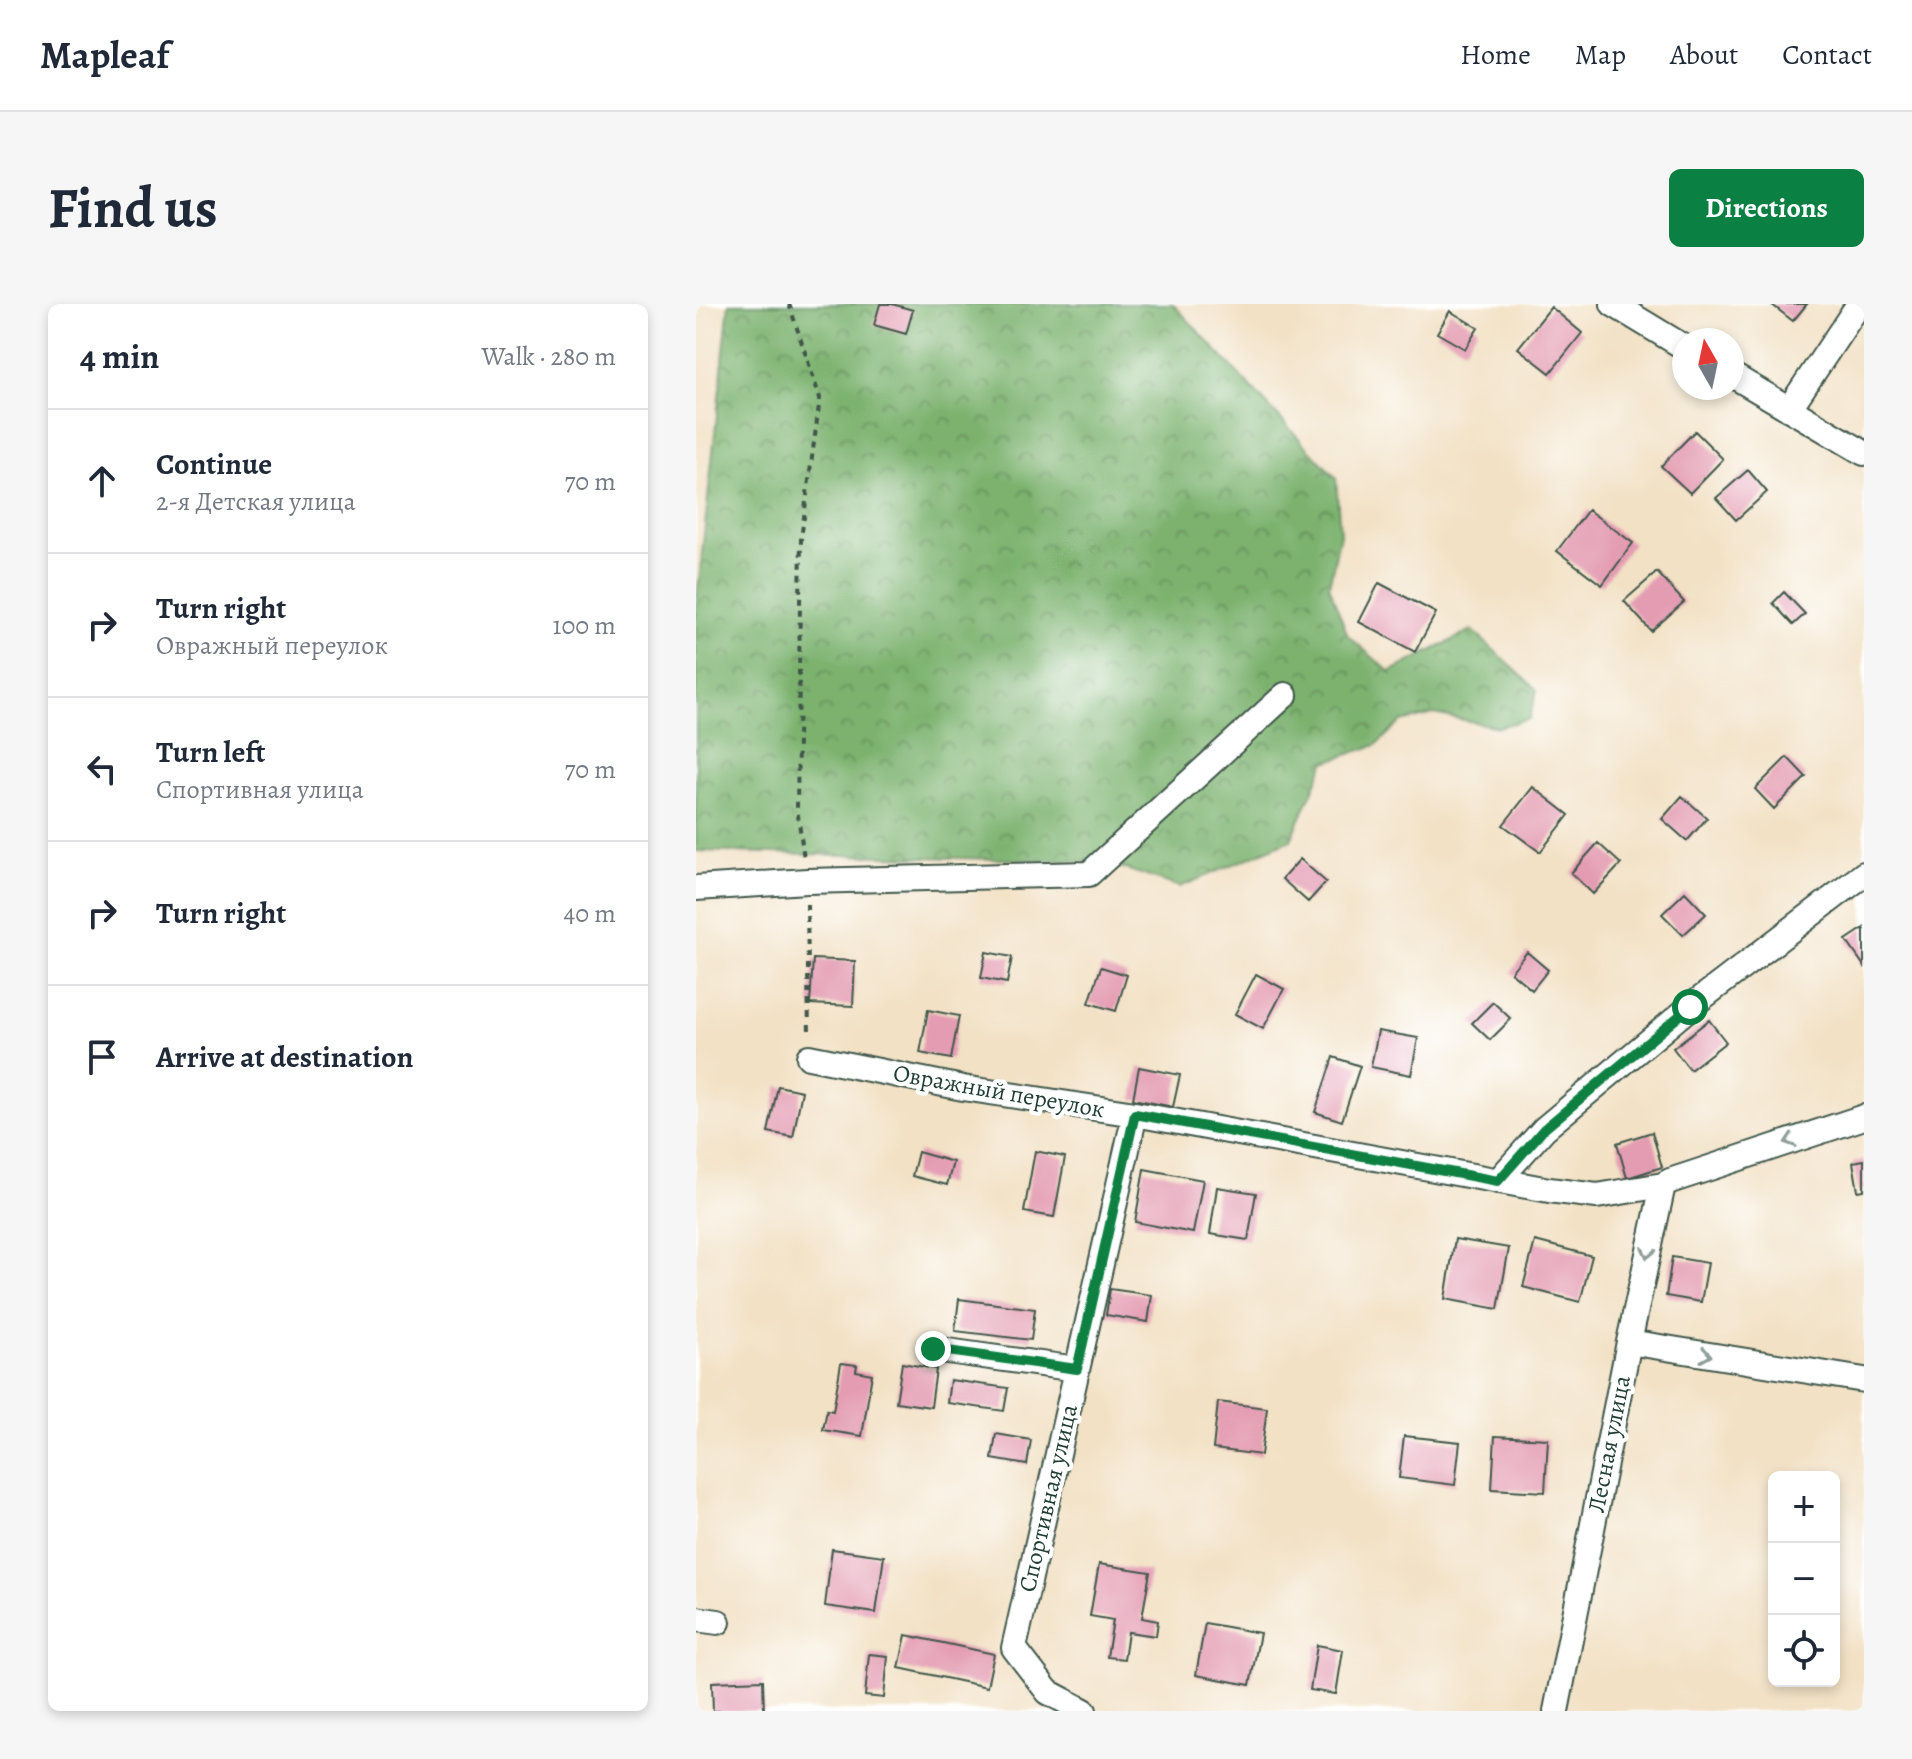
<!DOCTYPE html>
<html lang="en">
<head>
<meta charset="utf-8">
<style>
	:root { --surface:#fff; --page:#f6f6f7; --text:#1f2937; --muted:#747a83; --line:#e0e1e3; --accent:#0b8043 }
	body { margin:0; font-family:Alegreya,serif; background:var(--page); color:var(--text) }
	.controls { position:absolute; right:24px; bottom:24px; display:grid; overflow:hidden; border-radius:12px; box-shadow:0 4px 12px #0003 }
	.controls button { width:72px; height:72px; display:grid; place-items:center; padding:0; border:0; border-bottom:2px solid var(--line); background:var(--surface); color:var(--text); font:40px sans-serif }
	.compass { position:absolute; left:976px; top:24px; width:72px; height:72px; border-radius:50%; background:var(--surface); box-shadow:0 4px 12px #0003; rotate:351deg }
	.stop { position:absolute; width:24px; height:24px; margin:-18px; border:6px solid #0b8043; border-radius:50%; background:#fff }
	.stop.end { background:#0b8043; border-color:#fff; box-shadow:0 2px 8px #0008 }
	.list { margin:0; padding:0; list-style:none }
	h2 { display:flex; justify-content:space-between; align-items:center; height:104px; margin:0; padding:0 32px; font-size:34px }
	h2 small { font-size:26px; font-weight:400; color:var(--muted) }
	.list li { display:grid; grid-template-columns:52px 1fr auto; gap:24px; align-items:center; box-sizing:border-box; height:144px; padding:0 32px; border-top:2px solid var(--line) }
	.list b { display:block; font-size:30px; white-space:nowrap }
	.list p { margin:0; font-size:26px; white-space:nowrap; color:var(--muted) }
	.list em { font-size:26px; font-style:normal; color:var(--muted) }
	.icon { flex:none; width:44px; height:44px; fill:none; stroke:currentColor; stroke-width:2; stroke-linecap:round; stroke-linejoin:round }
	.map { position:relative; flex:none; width:1168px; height:1407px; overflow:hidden; border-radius:12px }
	header { display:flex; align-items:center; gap:48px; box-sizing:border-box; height:112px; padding:0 40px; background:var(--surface); border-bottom:2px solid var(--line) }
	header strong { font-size:38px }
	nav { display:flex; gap:44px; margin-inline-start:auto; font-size:28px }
	.intro { display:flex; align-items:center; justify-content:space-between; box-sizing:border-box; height:192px; padding:0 48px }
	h1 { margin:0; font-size:56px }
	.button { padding:20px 36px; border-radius:12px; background:var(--accent); color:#fff; font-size:28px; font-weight:700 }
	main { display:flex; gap:48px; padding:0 48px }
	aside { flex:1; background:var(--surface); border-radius:12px; box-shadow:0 4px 12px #0003 }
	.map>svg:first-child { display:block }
	.forest { fill:url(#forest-crowns); stroke:#4e7851; stroke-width:2 }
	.building { fill:#e49cb3 }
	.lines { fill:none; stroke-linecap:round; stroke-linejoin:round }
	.minor-casing { stroke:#3f564a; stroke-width:28 }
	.path { stroke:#3f564a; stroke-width:4; stroke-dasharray:6 6; stroke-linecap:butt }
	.minor { stroke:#fff; stroke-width:24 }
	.oneway { stroke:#8f9e9a }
	.route { stroke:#0b8043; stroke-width:10 }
	.labels { text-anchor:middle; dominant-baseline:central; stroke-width:8; stroke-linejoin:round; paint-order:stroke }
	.street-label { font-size:24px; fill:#1f3d34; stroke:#fff }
</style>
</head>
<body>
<header>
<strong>Mapleaf</strong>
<nav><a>Home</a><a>Map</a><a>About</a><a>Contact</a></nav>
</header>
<div class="intro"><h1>Find us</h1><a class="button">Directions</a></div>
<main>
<aside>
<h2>4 min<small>Walk · 280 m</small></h2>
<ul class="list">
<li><svg class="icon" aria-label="ahead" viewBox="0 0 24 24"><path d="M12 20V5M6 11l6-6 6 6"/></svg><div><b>Continue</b><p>2-я Детская улица</p></div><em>70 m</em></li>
<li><svg class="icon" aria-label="right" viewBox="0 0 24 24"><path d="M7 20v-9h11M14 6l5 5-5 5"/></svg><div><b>Turn right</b><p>Овражный переулок</p></div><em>100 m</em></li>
<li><svg class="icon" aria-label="left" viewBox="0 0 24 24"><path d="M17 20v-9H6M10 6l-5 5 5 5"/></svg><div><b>Turn left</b><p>Спортивная улица</p></div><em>70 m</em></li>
<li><svg class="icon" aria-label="right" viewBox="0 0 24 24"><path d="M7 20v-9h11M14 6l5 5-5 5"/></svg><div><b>Turn right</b></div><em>40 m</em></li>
<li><svg class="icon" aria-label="arrive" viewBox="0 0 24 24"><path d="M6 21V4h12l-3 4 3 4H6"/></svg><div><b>Arrive at destination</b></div></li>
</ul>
</aside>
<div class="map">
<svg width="1168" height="1407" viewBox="0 0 1168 1407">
	<defs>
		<pattern id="forest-crowns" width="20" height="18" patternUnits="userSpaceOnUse" patternTransform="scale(2)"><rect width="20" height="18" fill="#7cb26e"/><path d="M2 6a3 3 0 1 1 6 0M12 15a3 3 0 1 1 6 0" fill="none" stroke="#65925b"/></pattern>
	</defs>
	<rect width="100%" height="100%" fill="#fff"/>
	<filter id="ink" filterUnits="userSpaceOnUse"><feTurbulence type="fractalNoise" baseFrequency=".0125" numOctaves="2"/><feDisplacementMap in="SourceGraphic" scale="16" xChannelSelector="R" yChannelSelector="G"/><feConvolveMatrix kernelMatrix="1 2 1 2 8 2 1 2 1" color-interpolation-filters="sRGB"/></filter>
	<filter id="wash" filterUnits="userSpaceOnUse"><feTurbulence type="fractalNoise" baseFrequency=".006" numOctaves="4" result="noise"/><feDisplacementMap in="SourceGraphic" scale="32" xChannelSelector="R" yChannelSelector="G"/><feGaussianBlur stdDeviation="1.8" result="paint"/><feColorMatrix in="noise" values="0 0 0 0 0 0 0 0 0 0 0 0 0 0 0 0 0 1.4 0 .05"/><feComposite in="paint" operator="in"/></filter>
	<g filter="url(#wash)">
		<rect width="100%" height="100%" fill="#f2e1c5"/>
		<path class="forest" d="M33,0H477L640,174L644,230L633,282L652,332L694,368L776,326L841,386L833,415L802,423L738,410L705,418L680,441L629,458L595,536L484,583L408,558L0,547V304Z"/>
		<g id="blocks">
			<path class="building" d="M184,0H196L217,6L210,30L178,21Z
				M1075,0H1111L1097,17Z
				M855,3L886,29L854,69L822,44Z
				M754,7L782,24L769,45L741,29Z
				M999,127L1027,155L994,189L965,162Z
				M1052,166L1071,188L1040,216L1020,194Z
				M892,206L937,239L906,281L861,247Z
				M961,268L988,298L955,327L928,297Z
				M683,279L740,309L719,348L663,318Z
				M1088,288L1109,310L1097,321L1077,299Z
				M1091,453L1110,473L1078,505L1059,485Z
				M837,483L873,511L844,548L807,521Z
				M986,492L1011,514L991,537L966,515Z
				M902,539L925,560L897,590L875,569Z
				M604,555L630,578L612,598L586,575Z
				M989,588L1010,610L987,631L966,610Z
				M1168,624V662L1150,636Z
				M290,648L316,653L311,679L285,674Z
				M831,648L852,666L836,686L815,668Z
				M117,655L159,657L157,702L114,700Z
				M405,663L431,671L420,707L393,699Z
				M560,670L588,685L567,725L539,710Z
				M797,698L815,715L794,736L776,719Z
				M232,706L263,712L255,755L224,749Z
				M1013,716L1030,738L994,766L977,744Z
				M682,727L722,734L715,771L675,763Z
				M637,753L664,762L646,817L619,808Z
				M443,763L484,771L477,803L437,795Z
				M82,782L106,787L97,833L72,828Z
				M956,828L966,863L931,874L921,839Z
				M339,847L369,853L358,913L328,908Z
				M222,848L257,858L251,881L216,872Z
				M1168,856V886L1162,887L1157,858Z
				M448,865L507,876L497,929L439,918Z
				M521,883L560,889L552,936L514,930Z
				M759,935L813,944L802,1005L749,995Z
				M839,937L896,952L884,998L827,983Z
				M976,953L1012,959L1005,998L970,992Z
				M414,985L456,991L452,1018L410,1011Z
				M263,995L339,1005L335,1036L259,1027Z
				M145,1059L161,1061L160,1067L176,1070L166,1132L127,1126L131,1106L137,1107Z
				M206,1059L240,1065L235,1103L200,1098Z
				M254,1076L312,1084L308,1107L251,1099Z
				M522,1098L571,1104L565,1151L517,1145Z
				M300,1130L335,1136L331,1161L296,1155Z
				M708,1132L764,1138L759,1181L703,1174Z
				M799,1132L852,1135L849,1188L796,1185Z
				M136,1245L188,1252L180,1309L129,1302Z
				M403,1260L454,1268L446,1314L462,1317L460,1332L432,1328L428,1355L411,1353L417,1316L394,1312Z
				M509,1319L564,1329L554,1381L500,1371Z
				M210,1331L298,1350L291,1383L203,1364Z
				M621,1341L647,1346L640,1390L614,1386Z
				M173,1350L192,1352L188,1394L169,1392Z
				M67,1376L68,1407H17L16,1378Z"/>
		</g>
	</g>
	<g filter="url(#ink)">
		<use href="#blocks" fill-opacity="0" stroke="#3f564a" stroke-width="2"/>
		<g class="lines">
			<g class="minor-casing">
				<path id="minor" d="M917,0L988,43
					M1036,71L1168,149
					M1093,105L1163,0
					M0,584L111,577L393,570L589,391
					M113,753L267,784L439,810L853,886L901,892L967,881
					M802,877L848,825L994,703L1168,570
					M933,1038L1168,1076
					M237,1045L381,1065
					M0,1315L22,1318
					M388,1407L352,1388L318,1344L439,810
					M860,1407L933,1038L967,881L974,877L1168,813"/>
			</g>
			<path class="path" d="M93,0L124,94L105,235L101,504L108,555
				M111,600L113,731"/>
			<use href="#minor" class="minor"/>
		</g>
		<defs><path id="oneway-chevron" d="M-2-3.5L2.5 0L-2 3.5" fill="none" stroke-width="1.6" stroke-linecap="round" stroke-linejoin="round" transform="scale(2)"/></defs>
		<g class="oneway">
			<use href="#oneway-chevron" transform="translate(1094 837) rotate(162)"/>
			<use href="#oneway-chevron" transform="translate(952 949) rotate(102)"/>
			<use href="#oneway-chevron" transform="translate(1010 1051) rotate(9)"/>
		</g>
	</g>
	<g class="lines" filter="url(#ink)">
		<path class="route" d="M237,1045L381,1065L439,810L802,877L848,825L994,703"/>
	</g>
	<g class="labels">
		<g class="street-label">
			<text transform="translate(303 787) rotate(10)">Овражный переулок</text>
			<text transform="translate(913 1140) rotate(-79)">Лесная улица</text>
			<text transform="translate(352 1194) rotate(-77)">Спортивная улица</text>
		</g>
	</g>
</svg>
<div class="controls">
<button>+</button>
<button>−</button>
<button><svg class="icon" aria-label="locate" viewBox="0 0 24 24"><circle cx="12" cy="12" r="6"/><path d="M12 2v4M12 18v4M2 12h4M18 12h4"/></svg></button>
</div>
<svg class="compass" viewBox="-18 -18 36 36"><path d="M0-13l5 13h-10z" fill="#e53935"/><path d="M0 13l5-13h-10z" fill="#747a83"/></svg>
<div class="stop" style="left:994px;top:703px"></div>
<div class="stop end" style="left:237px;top:1045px"></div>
</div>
</main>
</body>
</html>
